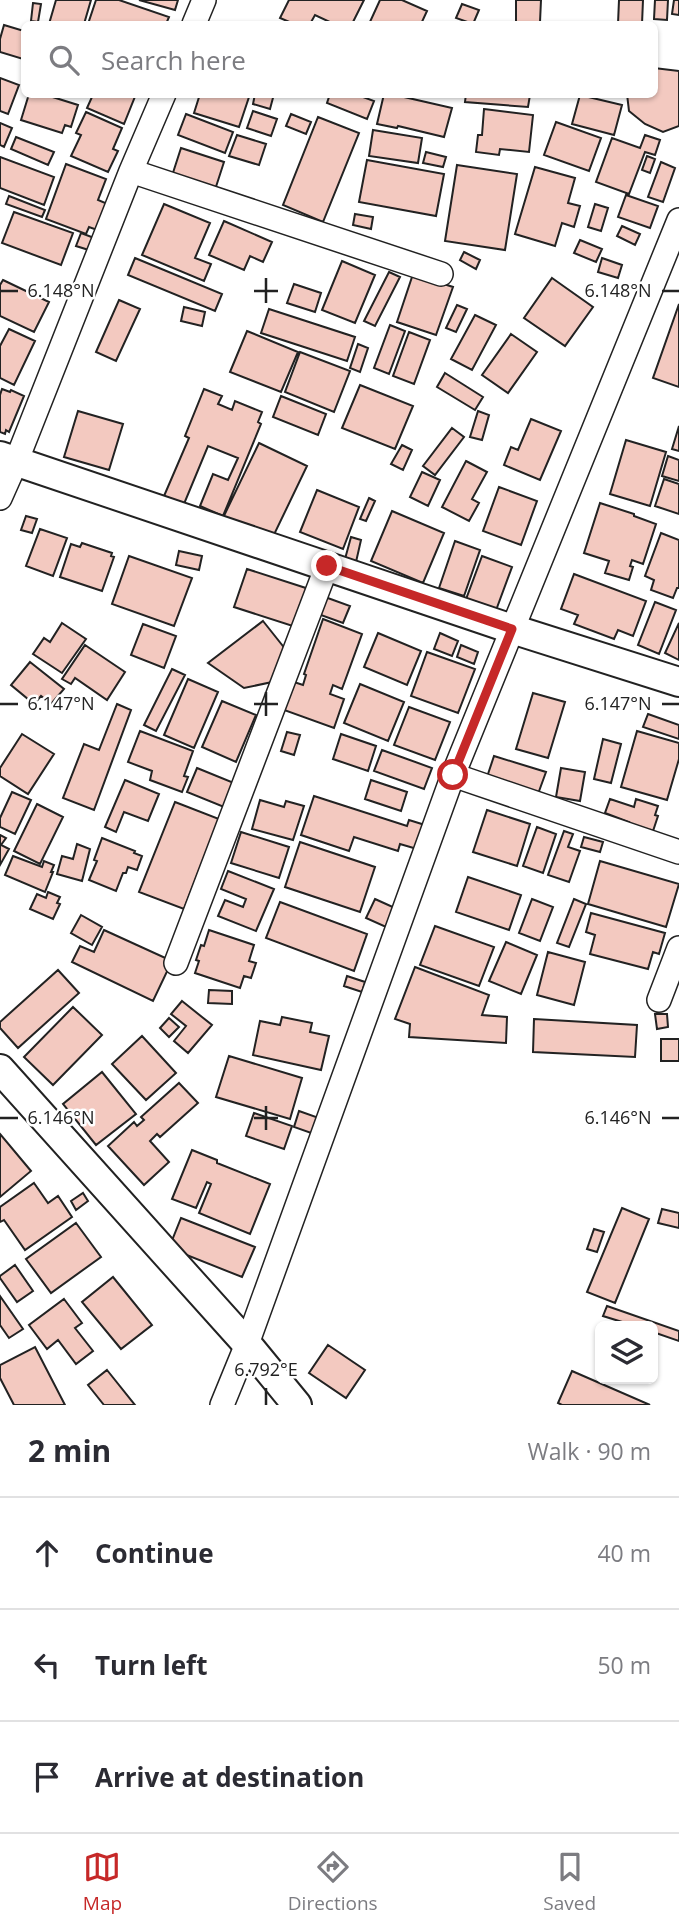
<!DOCTYPE html>
<html lang="en">
<head>
<meta charset="utf-8">
<style>
	:root { --surface:#fff; --page:#f2f2f3; --text:#2b2b33; --muted:#7c7c81; --line:#e1e1e2; --accent:#c62828 }
	body { margin:0; font-family:"Open Sans",sans-serif; background:var(--page); color:var(--text) }
	.controls { position:absolute; right:21px; bottom:21px; display:grid; overflow:hidden; border-radius:10px; box-shadow:0 2px 5px #0004 }
	.controls button { width:63px; height:63px; display:grid; place-items:center; padding:0; border:0; border-bottom:2px solid var(--line); background:var(--surface); color:var(--text); font:35px sans-serif }
	.stop { position:absolute; width:21px; height:21px; margin:-16px; border:5px solid #c62828; border-radius:50%; background:#fff }
	.stop.end { background:#c62828; border-color:#fff; box-shadow:0 2px 7px #0008 }
	.list { margin:0; padding:0; list-style:none }
	h2 { display:flex; justify-content:space-between; align-items:center; height:91px; margin:0; padding:0 28px; font-size:30px }
	h2 small { font-size:23px; font-weight:400; color:var(--muted) }
	.list li { display:grid; grid-template-columns:46px 1fr auto; gap:21px; align-items:center; box-sizing:border-box; height:112px; padding:0 28px; border-top:2px solid var(--line) }
	.list b { display:block; font-size:26px; white-space:nowrap }
	.list em { font-size:23px; font-style:normal; color:var(--muted) }
	.icon { flex:none; width:38px; height:38px; fill:none; stroke:currentColor; stroke-width:2; stroke-linecap:round; stroke-linejoin:round }
	.map { position:relative; flex:none; width:679px; height:1405px; overflow:hidden }
	.search { position:absolute; background:var(--surface); box-shadow:0 2px 5px #0004; left:21px; right:21px; top:21px; height:77px; display:flex; align-items:center; gap:18px; box-sizing:border-box; padding:0 24px; border-radius:10px; color:var(--muted); font-size:26px }
	.sheet { height:427px; background:var(--surface) }
	nav { display:flex; justify-content:space-around; align-items:center; box-sizing:border-box; height:98px; border-top:2px solid var(--line); background:var(--surface); font-size:19px; color:var(--muted) }
	nav a { display:grid; justify-items:center; gap:4px }
	nav .on { color:var(--accent) }
	.map>svg:first-child { display:block }
	.building { fill:#f3c9c0; stroke:#222; stroke-width:2 }
	.lines { fill:none; stroke-linecap:round; stroke-linejoin:round }
	.minor-casing { stroke:#222; stroke-width:26 }
	.tertiary-casing { stroke:#222; stroke-width:32 }
	.minor { stroke:#fff; stroke-width:23 }
	.tertiary { stroke:#fff; stroke-width:28 }
	.route { stroke:#c62828; stroke-width:9 }
	.ticks { fill:none; stroke:#222; stroke-width:2.5 }
	.ticks-label { font-size:18px; text-anchor:middle; fill:#222; stroke:#fff; stroke-width:5; stroke-linejoin:round; paint-order:stroke }
</style>
</head>
<body>
<div class="map">
<svg width="679" height="1405" viewBox="0 0 679 1405">
	<rect width="100%" height="100%" fill="#fff"/>
	<path class="building" d="M56,0H91L84,24H49Z
		M96,0H119L169,17L166,24H88Z
		M139,0H178L175,10Z
		M289,0H364L352,24H334L315,15L310,24H294L280,18Z
		M380,0H402L427,11L421,24H369Z
		M516,0H541L540,22H516Z
		M619,0H643L642,24H618Z
		M655,0H668L667,20L654,19Z
		M674,0H679V15L672,14Z
		M33,3L41,4L38,22L31,21Z
		M462,4L479,10L473,24L456,18Z
		M4,25L24,31L23,59L0,52V39Z
		M654,68L679,71V126L663,132L645,124L629,111L627,94H654Z
		M0,78L19,85L8,114L0,111Z
		M29,94H43L78,105L71,127L65,125L62,133L21,120Z
		M86,94L109,95L136,94L124,124L87,108L92,97Z
		M200,94H250L239,127L194,113Z
		M255,94H274L270,109L253,104Z
		M330,94H355L374,101L367,119L327,103Z
		M384,94H405L404,97L452,108L444,137L398,126L397,128L377,124Z
		M466,94H530V95L528,107L465,102Z
		M580,95L622,105L614,135L572,124Z
		M484,109L533,115L529,152L500,149L499,155L476,152L478,135H482Z
		M253,111L277,119L271,136L247,128Z
		M86,112L122,128L113,149L118,151L108,172L71,156L81,135L76,133Z
		M186,114L233,132L225,153L178,135Z
		M291,114L311,122L306,134L286,126Z
		M318,117L359,133L323,222L283,205Z
		M556,122L601,138L589,171L544,155Z
		M0,123L12,128L4,147L0,145Z
		M373,130L422,138L418,163L369,156Z
		M237,135L266,144L259,165L229,156Z
		M645,135L660,140L655,155L645,152L629,194L596,182L612,138L640,148Z
		M16,137L54,152L48,165L11,149Z
		M181,148L224,162L213,196L170,182Z
		M426,152L446,157L443,167L423,163Z
		M647,156L655,159L650,173L642,170Z
		M0,157L54,177L44,205L0,188Z
		M367,160L444,174L436,216L359,202Z
		M661,162L675,168L663,202L648,197Z
		M66,164L106,179L98,200L110,205L100,231L89,227L86,234L46,219Z
		M457,165L517,174L505,250L445,241Z
		M535,167L575,178L568,203L580,206L574,227L562,223L555,246L515,234Z
		M626,195L658,206L650,228L618,217Z
		M9,196L45,210L42,217L6,204Z
		M164,204L210,223L195,258L211,264L204,281L142,255Z
		M595,204L608,208L601,231L588,227Z
		M14,212L73,233L61,265L2,243Z
		M355,214L373,217L371,229L353,225Z
		M224,221L272,242L263,262L250,256L244,270L209,255Z
		M622,226L640,234L635,245L617,236Z
		M81,233L97,239L92,251L76,246Z
		M580,240L602,249L596,262L574,253Z
		M464,252L480,260L476,269L460,260Z
		M135,258L222,294L215,311L128,275Z
		M602,258L622,265L618,278L598,272Z
		M342,261L375,275L355,323L322,310Z
		M389,272L400,277L375,326L364,321Z
		M413,274L453,287L436,335L397,322Z
		M552,278L593,307L565,346L524,318Z
		M3,280L49,302L34,332L0,316V285Z
		M294,284L321,293L315,312L287,303Z
		M119,300L140,309L116,361L96,352Z
		M679,304V387L653,378Z
		M457,305L467,309L456,332L446,328Z
		M184,307L205,312L202,326L181,321Z
		M269,309L355,337L347,361L261,333Z
		M475,315L496,325L472,370L451,359Z
		M390,325L405,331L389,374L374,368Z
		M9,329L35,341L14,385L0,378V346Z
		M247,331L298,352L281,392L230,372Z
		M409,332L430,340L414,384L393,376Z
		M511,334L537,352L508,393L482,375Z
		M358,344L368,348L360,372L350,368Z
		M300,352L350,371L334,412L285,392Z
		M445,373L483,397L475,410L437,387Z
		M360,385L413,406L395,449L342,428Z
		M2,389L10,392L11,390L24,396L9,432L6,430L5,434L0,432V395Z
		M204,389L222,396L218,404L232,410L235,401L262,412L258,422L261,424L223,516L200,506L213,474L228,480L238,458L208,446L184,504L164,496L189,438L185,436Z
		M281,396L326,414L318,435L273,417Z
		M78,411L123,424L109,470L64,457Z
		M478,411L489,415L482,440L470,437Z
		M531,419L561,431L540,480L504,465L511,447L518,450Z
		M679,426V451L672,449Z
		M452,428L464,437L435,475L423,466Z
		M626,440L666,452L650,506L610,494Z
		M259,443L307,466L269,545L221,522Z
		M402,445L412,450L403,470L391,464Z
		M668,456L679,460V481L662,476Z
		M466,461L487,472L472,499L479,503L469,521L442,507Z
		M422,472L440,480L428,506L410,497Z
		M664,479L679,484V514L655,506Z
		M499,487L537,501L521,545L483,531Z
		M317,490L359,507L343,549L300,532Z
		M369,498L375,501L366,521L360,519Z
		M600,503L634,514V516L656,524L643,564L632,560L630,566L633,567L629,580L605,573L609,561L584,553Z
		M392,511L444,533L423,583L371,561Z
		M26,516L37,519L32,533L21,530Z
		M40,529L67,538L53,576L26,566Z
		M661,533L679,540V588H677L673,598L651,590L654,580L645,576Z
		M351,537L361,540L356,562L345,559Z
		M455,541L480,550L464,596L439,588Z
		M82,543L112,553L111,556L114,557L102,591L60,577L71,544L80,547Z
		M179,551L202,556L199,570L176,565Z
		M129,556L192,578L174,626L112,604Z
		M482,556L512,567L495,613L465,602Z
		M247,569L312,590L299,628L234,607Z
		M574,574L646,601L633,636L618,630L614,639L574,624L578,615L561,609Z
		M325,597L350,606L343,623L318,614Z
		M655,602L676,610L659,654L638,645Z
		M323,619L362,634L342,689L333,685L330,694L344,699L334,728L284,710L294,682L303,685L306,675L304,674Z
		M263,621L290,655L272,682L244,688L208,663Z
		M62,623L86,639L62,673L33,654L44,638L50,642Z
		M679,623V660L665,653Z
		M143,624L176,636L164,668L131,655Z
		M378,633L421,651L407,685L364,667Z
		M440,633L458,641L452,656L434,649Z
		M85,645L125,672L107,700L75,678L71,684L62,679Z
		M461,645L478,652L474,664L457,657Z
		M427,652L475,669L458,713L411,696Z
		M30,662L64,689L51,704L41,696L34,704L11,685Z
		M172,669L185,675L156,731L144,725Z
		M188,679L218,692L194,748L164,735Z
		M360,684L404,702L388,741L344,723Z
		M533,693L565,702L548,758L516,749Z
		M222,701L256,715L236,762L202,747Z
		M117,704L131,710L94,810L63,798L84,744L99,750Z
		M409,707L450,722L435,760L394,745Z
		M648,714L679,725V739L643,727Z
		M140,731L193,751L184,776L188,777L182,792L150,780L152,771L128,762Z
		M637,731L679,743V759L667,800L621,787Z
		M287,732L300,735L294,755L281,751Z
		M22,734L54,754L28,794L0,776V768Z
		M341,734L376,746L368,771L333,759Z
		M603,739L621,744L611,783L594,779Z
		M382,750L432,768L424,789L374,771Z
		M494,756L546,772L538,794L487,777Z
		M197,768L234,783L224,807L187,792Z
		M561,768L585,772L580,801L556,797Z
		M125,780L159,794L148,821L124,812L116,832L105,827Z
		M371,780L407,792L401,811L365,799Z
		M12,792L31,800L15,834L0,827V818Z
		M314,796L407,826L409,820L425,825L417,849L400,844L398,851L354,837L349,851L301,835Z
		M610,799L634,807L636,799L658,806L655,815L658,816L653,831L651,830L647,839L625,832L629,822L605,813Z
		M260,800L284,807L286,801L304,806L293,840L252,829Z
		M175,802L219,819L184,909L139,892Z
		M37,804L63,817L40,864L14,851Z
		M487,810L530,824L517,866L473,852Z
		M537,827L556,834L543,873L523,866Z
		M564,831L573,834L568,847L580,851L569,882L548,875Z
		M241,832L289,847L279,878L231,863Z
		M0,835L6,838L1,845L9,849L0,865Z
		M584,837L603,842L600,852L581,847Z
		M102,838L135,851L134,853L142,856L137,870L128,867L126,873H123L116,891L89,880L97,861L94,860Z
		M300,842L375,867L360,912L285,887Z
		M77,844L90,849L82,881L57,874L62,856L73,859Z
		M13,856L42,867L44,861L54,865L51,872H53L45,892L5,875Z
		M600,861L679,884L666,927L588,904Z
		M228,871L274,889L256,931L218,916L225,900L243,907L246,899L221,889Z
		M468,877L521,895L509,930L456,912Z
		M48,892L60,897L57,903L60,904L53,919L30,909L37,894L46,898Z
		M375,899L395,908L386,927L366,918Z
		M532,899L553,907L540,941L519,933Z
		M574,899L586,904L569,947L557,943Z
		M280,902L367,934L354,971L266,938Z
		M591,913L665,933L659,954L653,952L648,969L590,954L595,935L586,932Z
		M81,915L102,927L92,945L71,933Z
		M435,926L494,947L479,986L420,965Z
		M104,930L172,961L153,1001L72,962L80,946L94,952Z
		M209,930L254,945L249,961L256,963L251,978L244,976L240,988L195,973L199,961L196,960L201,945L204,946Z
		M506,942L537,955L521,994L489,981Z
		M548,952L585,962L574,1005L537,995Z
		M415,967L489,995L482,1015L507,1017L506,1043L409,1037L410,1024L395,1019Z
		M58,970L79,993L18,1048L0,1028V1022Z
		M347,976L365,982L362,992L344,986Z
		M209,990L232,991V1004L208,1003Z
		M182,1001L212,1025L188,1053L174,1041L186,1026L171,1014Z
		M73,1007L102,1035L53,1085L24,1057Z
		M655,1014H667L668,1027L657,1029Z
		M282,1017L312,1023L310,1032L329,1036L321,1070L253,1055L260,1021L280,1025Z
		M169,1018L179,1027L169,1037L160,1028Z
		M534,1019L637,1025L635,1057L533,1052Z
		M142,1036L176,1073L146,1100L112,1064Z
		M661,1039H679V1061H661Z
		M229,1056L302,1078L290,1119L216,1097Z
		M102,1072L136,1114L96,1145L63,1104Z
		M179,1083L198,1103L160,1137L157,1134L150,1141L169,1162L144,1185L108,1146L134,1122L137,1126L144,1120L141,1117Z
		M299,1111L319,1118L314,1134L294,1127Z
		M254,1113L292,1126L284,1149L246,1136Z
		M0,1134L31,1171L0,1197Z
		M192,1150L217,1160V1163L270,1184L250,1234L199,1213L211,1184L207,1182L196,1208L172,1199Z
		M34,1183L48,1203L58,1196L72,1217L25,1250L4,1220L0,1222V1207Z
		M83,1193L88,1201L76,1210L71,1201Z
		M622,1208L649,1219L615,1303L587,1292Z
		M662,1209L679,1213V1228L658,1223Z
		M181,1218L255,1247L242,1277L169,1248Z
		M76,1223L101,1257L51,1293L26,1259Z
		M594,1229L604,1232L597,1252L587,1249Z
		M15,1265L33,1291L17,1302L0,1278V1276Z
		M113,1277L152,1325L121,1349L82,1302Z
		M0,1296L23,1329L9,1338L0,1325Z
		M64,1299L82,1323L75,1328L93,1351L76,1364L58,1340L47,1349L29,1325Z
		M607,1306L679,1331V1341L653,1332V1326H635L603,1316Z
		M328,1345L365,1370L346,1398L309,1373Z
		M35,1347L65,1405H14L0,1378V1365Z
		M107,1370L135,1405H104L88,1385Z
		M572,1371L650,1405H562L558,1403Z"/>
	<g class="lines">
		<g class="minor-casing">
			<path id="minor" d="M194,24L204,0
				M131,171L441,274
				M0,498L16,462L131,171L164,94
				M453,775L679,852
				M176,963L327,566
				M659,1000L679,948
				M222,1405L247,1344L453,775L679,220"/>
		</g>
		<g class="tertiary-casing">
			<path id="tertiary" d="M0,456L512,629L679,682
				M0,1069L247,1344L297,1405"/>
		</g>
		<use href="#minor" class="minor"/>
		<use href="#tertiary" class="tertiary"/>
	</g>
	<g class="lines">
		<path class="route" d="M327,566L512,629L453,775"/>
	</g>
	<path class="ticks" d="M266,278V303M0,291H18M254,291H278M662,291H679M266,692V716M0,704H18M254,704H278M662,704H679M266,1106V1130M0,1118H18M254,1118H278M662,1118H679M266,1388V1405"/>
	<g class="ticks-label">
		<text x="61" y="297">6.148°N</text>
		<text x="618" y="297">6.148°N</text>
		<text x="61" y="710">6.147°N</text>
		<text x="618" y="710">6.147°N</text>
		<text x="61" y="1124">6.146°N</text>
		<text x="618" y="1124">6.146°N</text>
		<text x="266" y="1376">6.792°E</text>
	</g>
</svg>
<div class="controls">
<button><svg class="icon" aria-label="layers" viewBox="0 0 24 24"><path d="M12 4l9 5-9 5-9-5zM3 14l9 5 9-5"/></svg></button>
</div>
<div class="stop" style="left:453px;top:775px"></div>
<div class="stop end" style="left:327px;top:566px"></div>
<div class="search"><svg class="icon" aria-label="search" viewBox="0 0 24 24"><circle cx="10" cy="10" r="6"/><path d="M15 15l6 6"/></svg>Search here</div>
</div>
<section class="sheet">
<h2>2 min<small>Walk · 90 m</small></h2>
<ul class="list">
<li><svg class="icon" aria-label="ahead" viewBox="0 0 24 24"><path d="M12 20V5M6 11l6-6 6 6"/></svg><div><b>Continue</b></div><em>40 m</em></li>
<li><svg class="icon" aria-label="left" viewBox="0 0 24 24"><path d="M17 20v-9H6M10 6l-5 5 5 5"/></svg><div><b>Turn left</b></div><em>50 m</em></li>
<li><svg class="icon" aria-label="arrive" viewBox="0 0 24 24"><path d="M6 21V4h12l-3 4 3 4H6"/></svg><div><b>Arrive at destination</b></div></li>
</ul>
</section>
<nav>
<a class="on"><svg class="icon" aria-label="map" viewBox="0 0 24 24"><path d="M3 6l6-2 6 2 6-2v14l-6 2-6-2-6 2zM9 4v14M15 6v14"/></svg>Map</a>
<a><svg class="icon" aria-label="directions" viewBox="0 0 24 24"><path d="M12 3l9 9-9 9-9-9zM9 14v-3h6M13 9l2 2-2 2"/></svg>Directions</a>
<a><svg class="icon" aria-label="saved" viewBox="0 0 24 24"><path d="M7 4h10v16l-5-4-5 4z"/></svg>Saved</a>
</nav>
</body>
</html>
